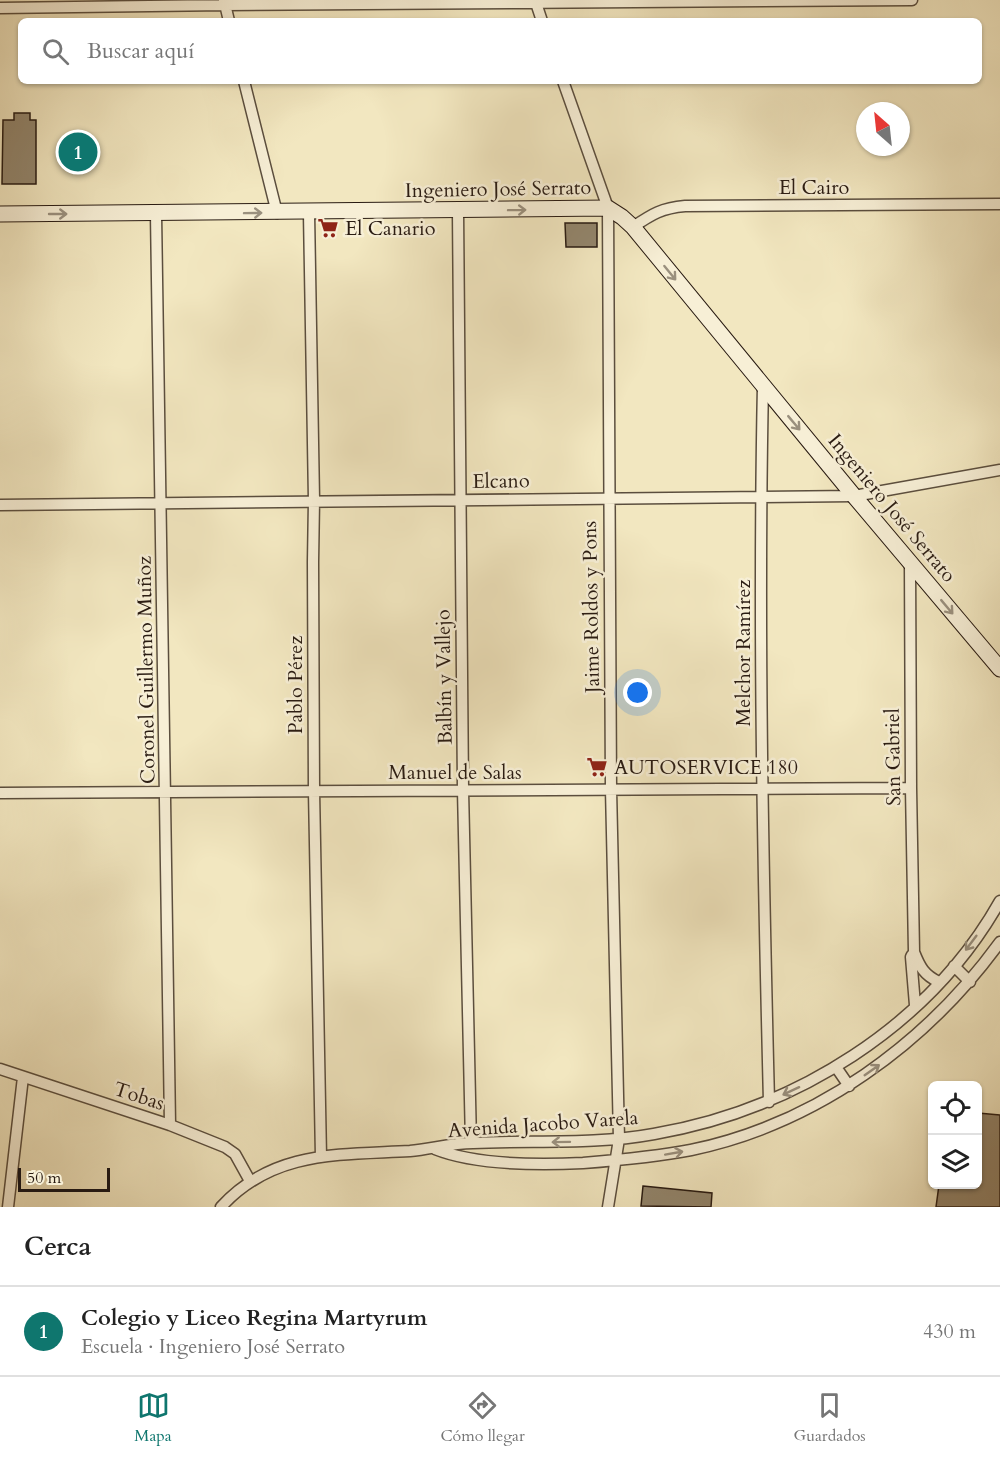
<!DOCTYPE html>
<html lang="es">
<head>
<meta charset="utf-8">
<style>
	:root { --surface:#fff; --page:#f2f2f2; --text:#222; --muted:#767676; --line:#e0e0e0; --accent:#0f766e }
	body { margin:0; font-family:Cardo,serif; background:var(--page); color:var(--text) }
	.controls { position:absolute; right:18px; bottom:18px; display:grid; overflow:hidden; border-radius:9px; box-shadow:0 2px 4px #0004 }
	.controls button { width:54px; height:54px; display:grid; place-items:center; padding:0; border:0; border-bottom:2px solid var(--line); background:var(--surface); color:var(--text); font:30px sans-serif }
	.compass { position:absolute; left:856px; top:102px; width:54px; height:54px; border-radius:50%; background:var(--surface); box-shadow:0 2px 4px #0004; rotate:333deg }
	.scale { position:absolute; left:18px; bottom:15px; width:92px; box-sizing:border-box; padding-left:6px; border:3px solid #291b12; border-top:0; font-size:16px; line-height:21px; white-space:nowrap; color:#291b12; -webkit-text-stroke:4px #f7efd6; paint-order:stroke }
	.you { position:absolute; left:638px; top:693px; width:21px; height:21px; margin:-15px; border:4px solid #fff; border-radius:50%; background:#1a73e8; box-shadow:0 0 0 9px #1a73e833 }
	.badge { display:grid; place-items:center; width:39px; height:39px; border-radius:50%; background:var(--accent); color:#fff; font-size:20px; font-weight:700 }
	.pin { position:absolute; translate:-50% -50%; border:3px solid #fff; box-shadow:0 2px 6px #0006 }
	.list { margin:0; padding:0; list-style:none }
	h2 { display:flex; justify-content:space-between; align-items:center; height:78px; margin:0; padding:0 24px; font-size:26px }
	h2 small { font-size:20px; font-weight:400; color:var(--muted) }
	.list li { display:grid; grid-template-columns:39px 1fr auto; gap:18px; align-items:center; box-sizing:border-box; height:90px; padding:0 24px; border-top:2px solid var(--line) }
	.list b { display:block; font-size:22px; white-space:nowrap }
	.list p { margin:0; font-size:20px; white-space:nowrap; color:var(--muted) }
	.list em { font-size:20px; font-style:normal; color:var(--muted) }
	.icon { flex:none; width:33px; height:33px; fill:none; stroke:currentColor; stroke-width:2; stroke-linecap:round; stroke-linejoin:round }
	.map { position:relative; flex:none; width:1000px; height:1207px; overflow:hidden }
	.search { position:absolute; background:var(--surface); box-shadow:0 2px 4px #0004; left:18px; right:18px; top:18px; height:66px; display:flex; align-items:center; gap:15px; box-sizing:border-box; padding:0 21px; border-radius:9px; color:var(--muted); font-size:22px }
	.sheet { height:168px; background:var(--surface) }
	nav { display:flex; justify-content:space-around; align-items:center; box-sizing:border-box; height:84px; border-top:2px solid var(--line); background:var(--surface); font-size:16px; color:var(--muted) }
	nav a { display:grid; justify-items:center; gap:3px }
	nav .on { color:var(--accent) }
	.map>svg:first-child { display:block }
	.building { fill:#92856c; stroke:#291b12; stroke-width:1.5 }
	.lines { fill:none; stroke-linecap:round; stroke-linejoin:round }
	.street-casing { stroke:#5b4e3e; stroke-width:13 }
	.secondary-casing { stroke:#291b12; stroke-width:17 }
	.street { stroke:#f7efd6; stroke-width:10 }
	.secondary { stroke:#f7efd6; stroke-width:15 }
	.oneway { stroke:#9a907e }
	.labels { text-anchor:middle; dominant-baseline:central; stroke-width:5; stroke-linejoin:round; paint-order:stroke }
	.street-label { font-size:20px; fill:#291b12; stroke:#f7efd6 }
	.poi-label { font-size:20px; fill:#291b12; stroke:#f7efd6; text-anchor:start }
</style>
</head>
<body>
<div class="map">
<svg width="1000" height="1207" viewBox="0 0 1000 1207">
	<rect width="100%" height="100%" fill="#f2e7c0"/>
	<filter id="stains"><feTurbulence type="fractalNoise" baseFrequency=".00333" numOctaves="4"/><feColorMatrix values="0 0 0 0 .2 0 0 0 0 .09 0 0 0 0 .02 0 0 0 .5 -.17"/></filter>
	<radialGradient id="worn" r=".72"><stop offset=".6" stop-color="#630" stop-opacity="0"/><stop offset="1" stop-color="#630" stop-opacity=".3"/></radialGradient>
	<path class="building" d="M14,113H30V120H36V184H2L3,120H14Z
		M565,223H597V247H566Z
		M978,1113L1000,1115V1207H936L939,1185H978Z
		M643,1186L712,1193L711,1207L641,1206Z"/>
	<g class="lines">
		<g class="street-casing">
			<path id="street" d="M224,0L229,21
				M535,0L542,21
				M0,8L225,5L912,0
				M244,81L277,213
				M563,81L608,208L611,789L619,1139L608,1207
				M458,211L463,790L471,1143
				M309,213L314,500L313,562L314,791L321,1157
				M156,214L170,1125
				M633,227C652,214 662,208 685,206L1000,204
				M763,385C758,624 763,863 769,1102
				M0,505L854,496L1000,470
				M910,563L911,788L914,952C920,967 924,975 939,982
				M0,793L911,788
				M912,955L911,957L915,1005
				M954,966L970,982
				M836,1067L849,1086
				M0,1069L170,1125L225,1147L235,1154L250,1181
				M435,1149C475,1165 541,1165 583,1163C620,1160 655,1157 691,1150C816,1124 926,1044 1000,942
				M8,1207L23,1077
				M221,1207C273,1150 339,1155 410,1151C431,1149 452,1143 473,1143C533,1140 594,1145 654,1134C794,1110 929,1027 1000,901"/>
		</g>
		<g class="secondary-casing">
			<path id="secondary" d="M0,214L608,208L622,217L633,227L854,496L1000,669"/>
		</g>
		<use href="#street" class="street"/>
		<use href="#secondary" class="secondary"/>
	</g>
	<defs><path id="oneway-shaft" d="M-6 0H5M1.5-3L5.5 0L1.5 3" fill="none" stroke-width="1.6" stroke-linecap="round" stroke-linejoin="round" transform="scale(1.5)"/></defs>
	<g class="oneway">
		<use href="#oneway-shaft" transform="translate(517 210) rotate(-1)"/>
		<use href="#oneway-shaft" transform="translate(253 213) rotate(-1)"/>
		<use href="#oneway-shaft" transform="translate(58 214)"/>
		<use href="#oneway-shaft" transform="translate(670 273) rotate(51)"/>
		<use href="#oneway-shaft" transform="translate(794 423) rotate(50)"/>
		<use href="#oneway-shaft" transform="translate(947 607) rotate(50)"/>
		<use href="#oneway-shaft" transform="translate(971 943) rotate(127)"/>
		<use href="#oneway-shaft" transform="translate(872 1070) rotate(-35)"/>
		<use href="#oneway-shaft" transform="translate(791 1091) rotate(155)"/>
		<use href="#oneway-shaft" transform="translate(561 1142) rotate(179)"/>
		<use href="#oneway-shaft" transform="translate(674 1153) rotate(-10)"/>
	</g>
	<defs>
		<g id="supermarket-bare" transform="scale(1.62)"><path d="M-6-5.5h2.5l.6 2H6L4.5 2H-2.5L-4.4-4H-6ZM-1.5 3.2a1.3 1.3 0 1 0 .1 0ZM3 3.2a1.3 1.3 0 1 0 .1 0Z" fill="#8f2418" stroke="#f7efd6" stroke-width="2.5" paint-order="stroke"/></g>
	</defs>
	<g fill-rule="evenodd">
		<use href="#supermarket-bare" x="328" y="228"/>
		<use href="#supermarket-bare" x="597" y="767"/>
	</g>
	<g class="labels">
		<g class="street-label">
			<text x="814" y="187">El Cairo</text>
			<text transform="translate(498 189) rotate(-1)">Ingeniero José Serrato</text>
			<text transform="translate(501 481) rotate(-1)">Elcano</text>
			<text transform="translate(892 508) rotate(50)">Ingeniero José Serrato</text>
			<text transform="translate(591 607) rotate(-91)">Jaime Roldos y Pons</text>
			<text transform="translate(743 653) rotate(-90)">Melchor Ramírez</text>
			<text transform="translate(146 670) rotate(-91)">Coronel Guillermo Muñoz</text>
			<text transform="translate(444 677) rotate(-91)">Balbín y Vallejo</text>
			<text transform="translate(295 685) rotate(-90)">Pablo Pérez</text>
			<text transform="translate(893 757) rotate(-91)">San Gabriel</text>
			<text x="455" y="772">Manuel de Salas</text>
			<text transform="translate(139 1096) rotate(18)">Tobas</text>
			<text transform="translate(543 1124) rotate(-4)">Avenida Jacobo Varela</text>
		</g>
		<g class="poi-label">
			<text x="345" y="228">El Canario</text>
			<text x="614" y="767">AUTOSERVICE 180</text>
		</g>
	</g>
	<rect width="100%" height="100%" filter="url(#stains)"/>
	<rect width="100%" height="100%" fill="url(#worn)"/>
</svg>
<div class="controls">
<button><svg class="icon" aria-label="locate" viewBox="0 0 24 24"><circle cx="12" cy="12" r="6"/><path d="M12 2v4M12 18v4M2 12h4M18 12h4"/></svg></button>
<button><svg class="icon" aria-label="layers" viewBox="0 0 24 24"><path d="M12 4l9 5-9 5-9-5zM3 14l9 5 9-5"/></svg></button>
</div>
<svg class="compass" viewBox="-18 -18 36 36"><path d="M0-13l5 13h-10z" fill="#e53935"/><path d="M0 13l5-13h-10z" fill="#767676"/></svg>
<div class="scale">50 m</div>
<div class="you"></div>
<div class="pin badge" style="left:78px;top:152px">1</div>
<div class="search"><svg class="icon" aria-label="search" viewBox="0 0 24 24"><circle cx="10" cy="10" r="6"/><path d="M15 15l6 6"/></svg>Buscar aquí</div>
</div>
<section class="sheet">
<h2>Cerca<small></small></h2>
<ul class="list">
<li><span class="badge">1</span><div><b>Colegio y Liceo Regina Martyrum</b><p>Escuela · Ingeniero José Serrato</p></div><em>430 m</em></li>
</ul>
</section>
<nav>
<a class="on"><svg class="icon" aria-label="map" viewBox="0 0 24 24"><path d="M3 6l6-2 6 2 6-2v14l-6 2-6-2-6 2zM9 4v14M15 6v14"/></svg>Mapa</a>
<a><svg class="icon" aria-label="directions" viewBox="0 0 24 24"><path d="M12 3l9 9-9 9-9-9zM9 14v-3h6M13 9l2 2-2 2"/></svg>Cómo llegar</a>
<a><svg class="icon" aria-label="saved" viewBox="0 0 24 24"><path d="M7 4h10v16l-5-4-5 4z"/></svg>Guardados</a>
</nav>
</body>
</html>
